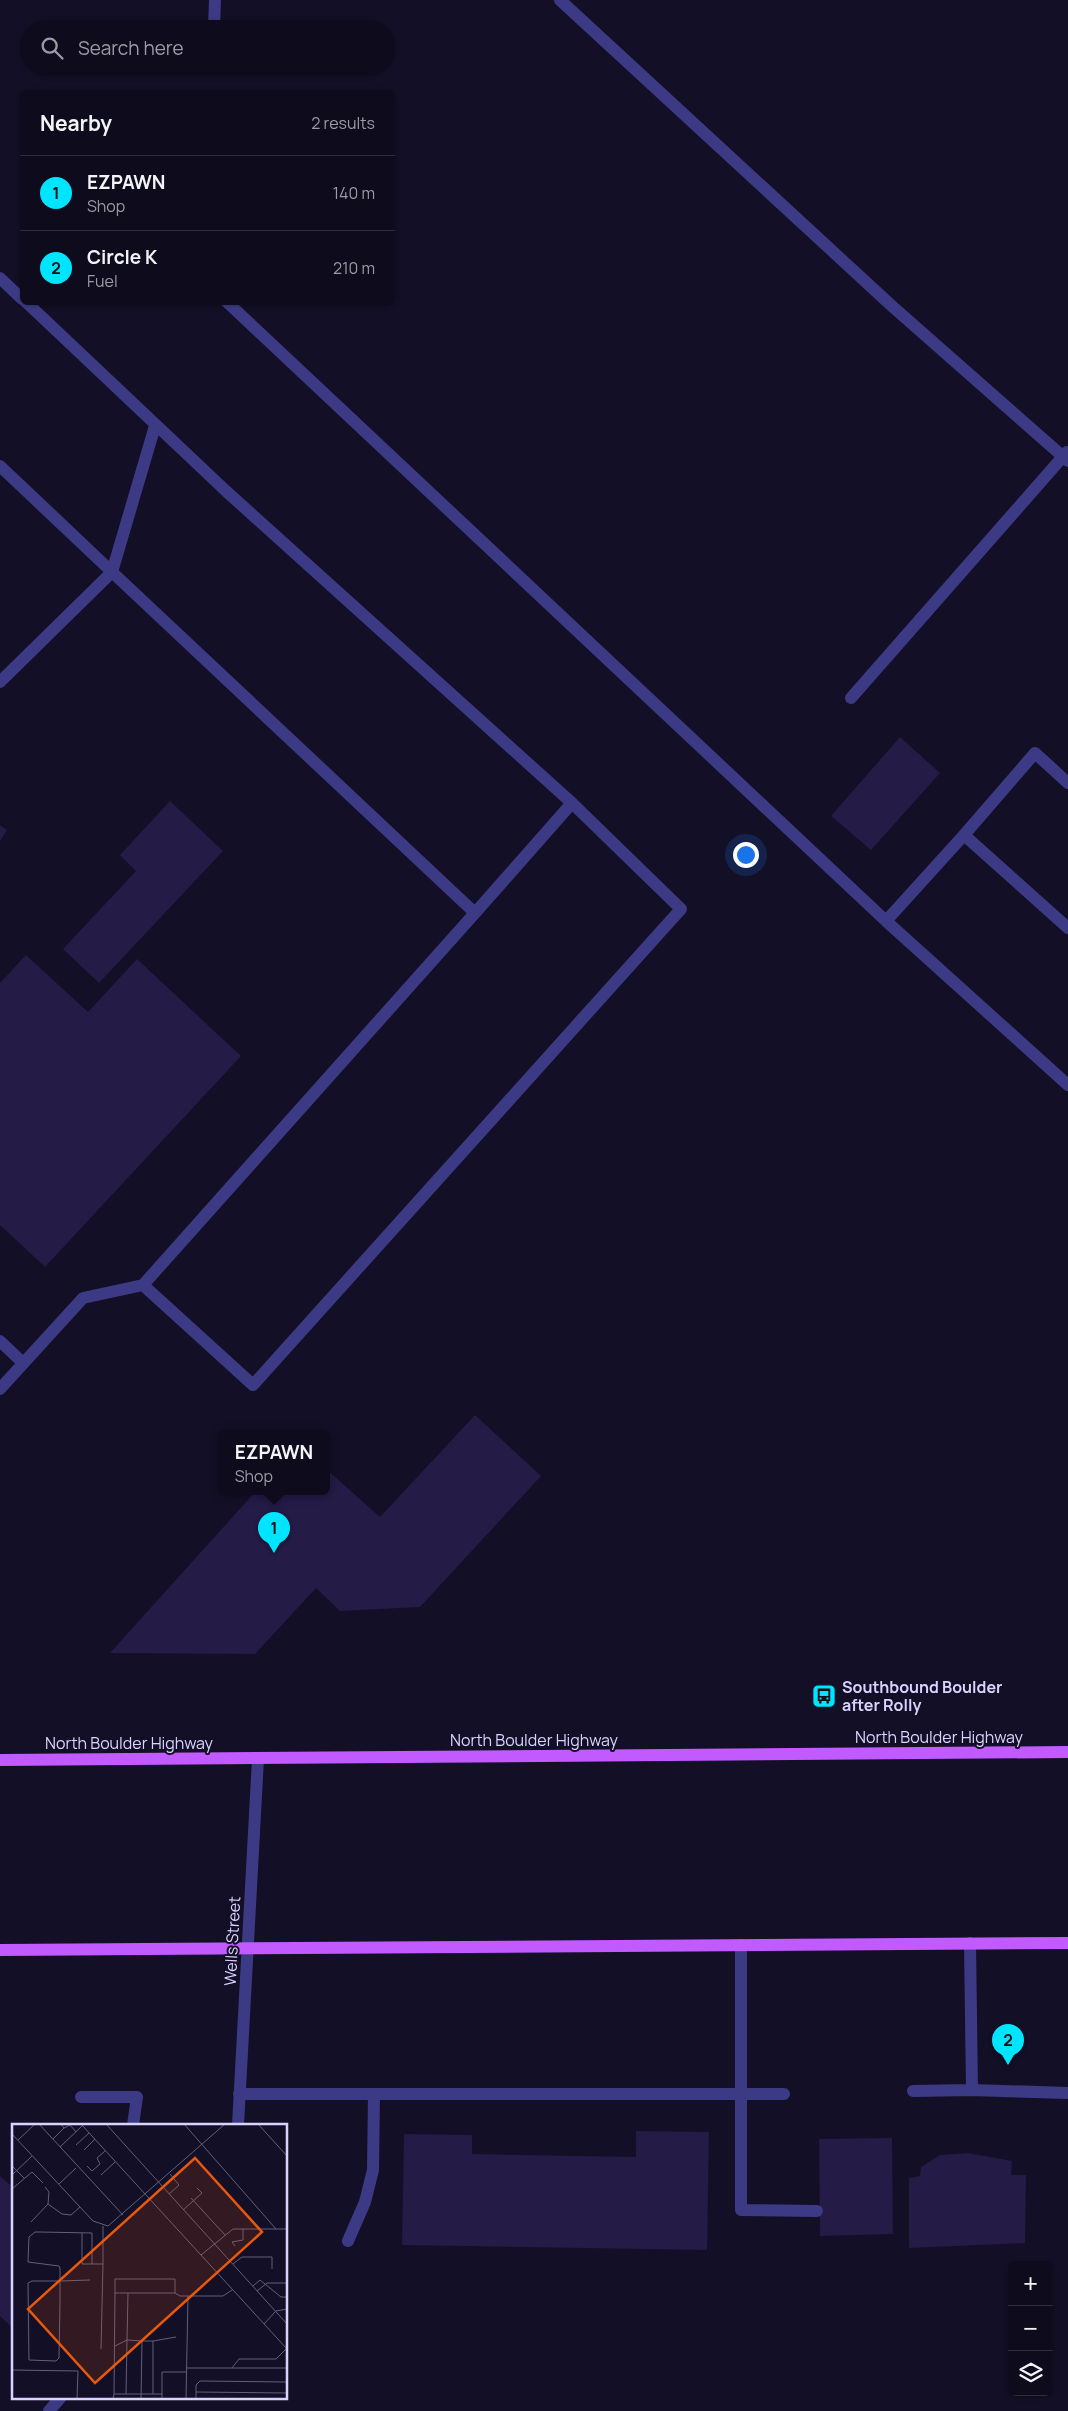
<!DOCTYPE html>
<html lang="en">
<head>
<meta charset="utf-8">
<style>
	:root { --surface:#0e0b1c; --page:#1c1929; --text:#f1f3f6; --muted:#9b9ba3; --line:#2e2b3b; --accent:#00e5ff }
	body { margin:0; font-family:Manrope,sans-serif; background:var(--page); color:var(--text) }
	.controls { position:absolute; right:15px; bottom:15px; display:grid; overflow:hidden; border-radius:8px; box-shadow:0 1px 4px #0004 }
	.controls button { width:45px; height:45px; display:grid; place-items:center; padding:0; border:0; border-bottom:1px solid var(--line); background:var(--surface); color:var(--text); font:25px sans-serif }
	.you { position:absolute; left:745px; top:854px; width:18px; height:18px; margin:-12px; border:4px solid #fff; border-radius:50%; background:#1a73e8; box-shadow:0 0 0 8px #1a73e833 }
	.badge { display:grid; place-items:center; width:32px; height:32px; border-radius:50%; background:var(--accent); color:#111; font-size:16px; font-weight:700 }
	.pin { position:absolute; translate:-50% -41px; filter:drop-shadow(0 1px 2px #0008) }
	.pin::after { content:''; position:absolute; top:26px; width:18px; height:15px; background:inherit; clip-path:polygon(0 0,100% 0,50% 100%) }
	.popup { position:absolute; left:218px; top:1430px; width:112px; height:65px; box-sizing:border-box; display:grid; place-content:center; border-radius:8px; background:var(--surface); filter:drop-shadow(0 1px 4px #0005); font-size:16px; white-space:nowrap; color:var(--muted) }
	.popup b { font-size:19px; color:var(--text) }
	.popup::after { content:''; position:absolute; left:50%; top:100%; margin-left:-10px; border:10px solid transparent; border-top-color:var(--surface) }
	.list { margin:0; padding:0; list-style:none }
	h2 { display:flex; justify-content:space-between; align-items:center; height:65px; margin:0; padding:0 20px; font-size:21px }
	h2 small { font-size:16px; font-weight:400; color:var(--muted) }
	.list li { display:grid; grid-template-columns:32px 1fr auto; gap:15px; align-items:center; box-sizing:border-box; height:75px; padding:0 20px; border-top:1px solid var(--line) }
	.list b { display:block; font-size:19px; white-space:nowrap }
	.list p { margin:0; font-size:16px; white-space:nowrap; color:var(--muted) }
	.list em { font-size:16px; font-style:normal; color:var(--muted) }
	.icon { flex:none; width:28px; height:28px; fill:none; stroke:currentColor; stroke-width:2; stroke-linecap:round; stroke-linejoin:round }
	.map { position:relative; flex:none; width:1068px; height:2411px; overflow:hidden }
	.search { position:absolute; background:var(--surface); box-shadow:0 1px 4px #0004; left:20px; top:20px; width:375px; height:55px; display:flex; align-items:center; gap:12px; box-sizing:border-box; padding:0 18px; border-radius:28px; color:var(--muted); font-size:19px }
	.panel { position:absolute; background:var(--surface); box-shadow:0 1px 4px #0004; left:20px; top:90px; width:375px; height:215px; border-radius:8px }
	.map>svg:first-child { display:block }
	.building { fill:#241b47 }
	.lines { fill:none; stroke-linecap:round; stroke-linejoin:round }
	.minor { stroke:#3d3a85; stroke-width:12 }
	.major { stroke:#c25bff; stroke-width:12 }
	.labels { text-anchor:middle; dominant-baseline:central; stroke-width:4; stroke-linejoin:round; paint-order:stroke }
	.poi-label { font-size:16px; font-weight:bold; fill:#d9d4ff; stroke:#130f26; text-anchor:start }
	.street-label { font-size:16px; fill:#d9d4ff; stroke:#130f26 }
	.inset-road { fill:none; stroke:#625e7d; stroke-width:1 }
	.view { fill:#e8590c; fill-opacity:0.15; stroke:#e8590c; stroke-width:2.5 }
	.inset-edge { fill:none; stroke:#d9d4ff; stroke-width:2.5 }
</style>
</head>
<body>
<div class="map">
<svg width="1068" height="2411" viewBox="0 0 1068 2411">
	<rect width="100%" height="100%" fill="#130f26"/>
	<path class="building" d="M900,737L940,773L871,850L831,816Z
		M170,801L223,851L99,983L63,949L136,871L120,855Z
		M0,825L7,830L0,841Z
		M26,955L88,1012L137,959L241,1056L45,1267L0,1225V983Z
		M475,1415L541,1476L420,1607L340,1611L316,1588L255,1654L110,1653L255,1492H326V1469L380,1517Z
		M636,2131L709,2132L707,2250L402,2245L404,2134L472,2135V2154L636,2157Z
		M892,2138L893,2234L820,2236L819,2139Z
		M968,2153L1012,2161L1011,2175H1026L1025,2243L909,2248V2178L920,2176L921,2167L940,2155Z
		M0,2176L14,2188V2329L0,2316Z"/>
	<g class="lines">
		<path class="minor" d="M560,0L893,307L1068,461
			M214,29L215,0
			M0,278L22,299
			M26,302L226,491L572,803L475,913L112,572L155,426
			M227,302L886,921
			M0,466L112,572L0,682
			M851,698L1067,452
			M1068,783L1035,753L964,835L1068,928
			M964,835L886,921L1068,1085
			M475,913L143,1285L253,1385L681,909L572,803
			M0,1341L23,1363
			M0,1389L83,1298L143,1285
			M970,1943L972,2090L1068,2093
			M741,1945V2210L817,2211
			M913,2091L972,2090
			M239,2094H784
			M81,2097H137L133,2125
			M238,2125L258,1759
			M348,2241L365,2202L373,2170L374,2094
			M49,2411L61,2397"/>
		<path class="major" d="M0,1760L1068,1752
			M0,1950L1068,1943"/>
	</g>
	<defs>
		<g id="bus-square" transform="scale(1.25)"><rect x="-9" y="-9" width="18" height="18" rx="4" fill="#00e5ff" stroke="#130f26"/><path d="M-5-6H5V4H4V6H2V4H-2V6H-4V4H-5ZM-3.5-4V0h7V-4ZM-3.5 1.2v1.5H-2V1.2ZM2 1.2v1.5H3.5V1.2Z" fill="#111"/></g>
	</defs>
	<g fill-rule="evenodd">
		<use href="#bus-square" x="824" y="1696"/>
	</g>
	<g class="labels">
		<g class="poi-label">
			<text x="842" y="1687">Southbound Boulder<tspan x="842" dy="18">after Rolly</tspan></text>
		</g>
		<g class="street-label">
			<text x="939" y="1737">North Boulder Highway</text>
			<text x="534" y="1740">North Boulder Highway</text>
			<text x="129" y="1743">North Boulder Highway</text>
			<text transform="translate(232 1941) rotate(-87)">Wells Street</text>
		</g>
	</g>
	<g transform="translate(12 2124)">
		<rect width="275" height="275" fill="#130f26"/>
		<path class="inset-road" d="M27,0L111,91M69,0L275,225M94,0L275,200M172,0L264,105M246,0L275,32M52,4L58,1L64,8M0,10L81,97L96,102L213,0M41,15L52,4L49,0M6,16L23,0M64,21L77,9M48,23L70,2M72,26L83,15M0,42L12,54M75,42L80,47L88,40L85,34L93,27M0,51L20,32M89,51L103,38M47,60L64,44M0,65L20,48L31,59M157,70L167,61L158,50M179,74L213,111M36,80L50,90L59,91L68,83M171,86L190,69L185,64M19,98L36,80L37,68L33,63M70,109V140H80V109L28,108H23L17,113L16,138L47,142L48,144V178L47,234L44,237L17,236L16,159L20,157H48L78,156M223,122L220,118L231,116V105M189,131L221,105H275M80,140H91V102M221,140L230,133H260V145M241,162L248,156L269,173H275M245,167L255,159H275M103,169V155H163V169H116M163,169L168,172H211L220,166M252,200L264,187L275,185M89,225L91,140M175,244H275M220,244L227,235H264L274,225M0,246L66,247L65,275M184,268L275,269M102,270L103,169H116L115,216L103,222M114,270L115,216L130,217M141,270V217L164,213M150,270V248H174M101,275L102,270H150V275M129,275L130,217H141M174,275L176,172M184,275V261L188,257L275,258"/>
		<path class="view" d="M183,34L250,108L83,259L16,185Z"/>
		<rect width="275" height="275" class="inset-edge"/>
	</g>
</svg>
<div class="controls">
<button>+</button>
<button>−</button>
<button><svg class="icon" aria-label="layers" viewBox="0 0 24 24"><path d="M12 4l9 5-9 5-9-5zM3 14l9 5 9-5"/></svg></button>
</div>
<div class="you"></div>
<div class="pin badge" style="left:274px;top:1553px">1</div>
<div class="popup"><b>EZPAWN</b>Shop</div>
<div class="pin badge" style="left:1008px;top:2065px">2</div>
<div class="search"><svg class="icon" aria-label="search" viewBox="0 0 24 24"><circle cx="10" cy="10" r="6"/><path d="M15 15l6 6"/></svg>Search here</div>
<section class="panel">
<h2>Nearby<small>2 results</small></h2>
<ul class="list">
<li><span class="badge">1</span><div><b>EZPAWN</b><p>Shop</p></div><em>140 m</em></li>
<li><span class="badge">2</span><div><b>Circle K</b><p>Fuel</p></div><em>210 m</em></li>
</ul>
</section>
</div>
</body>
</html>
